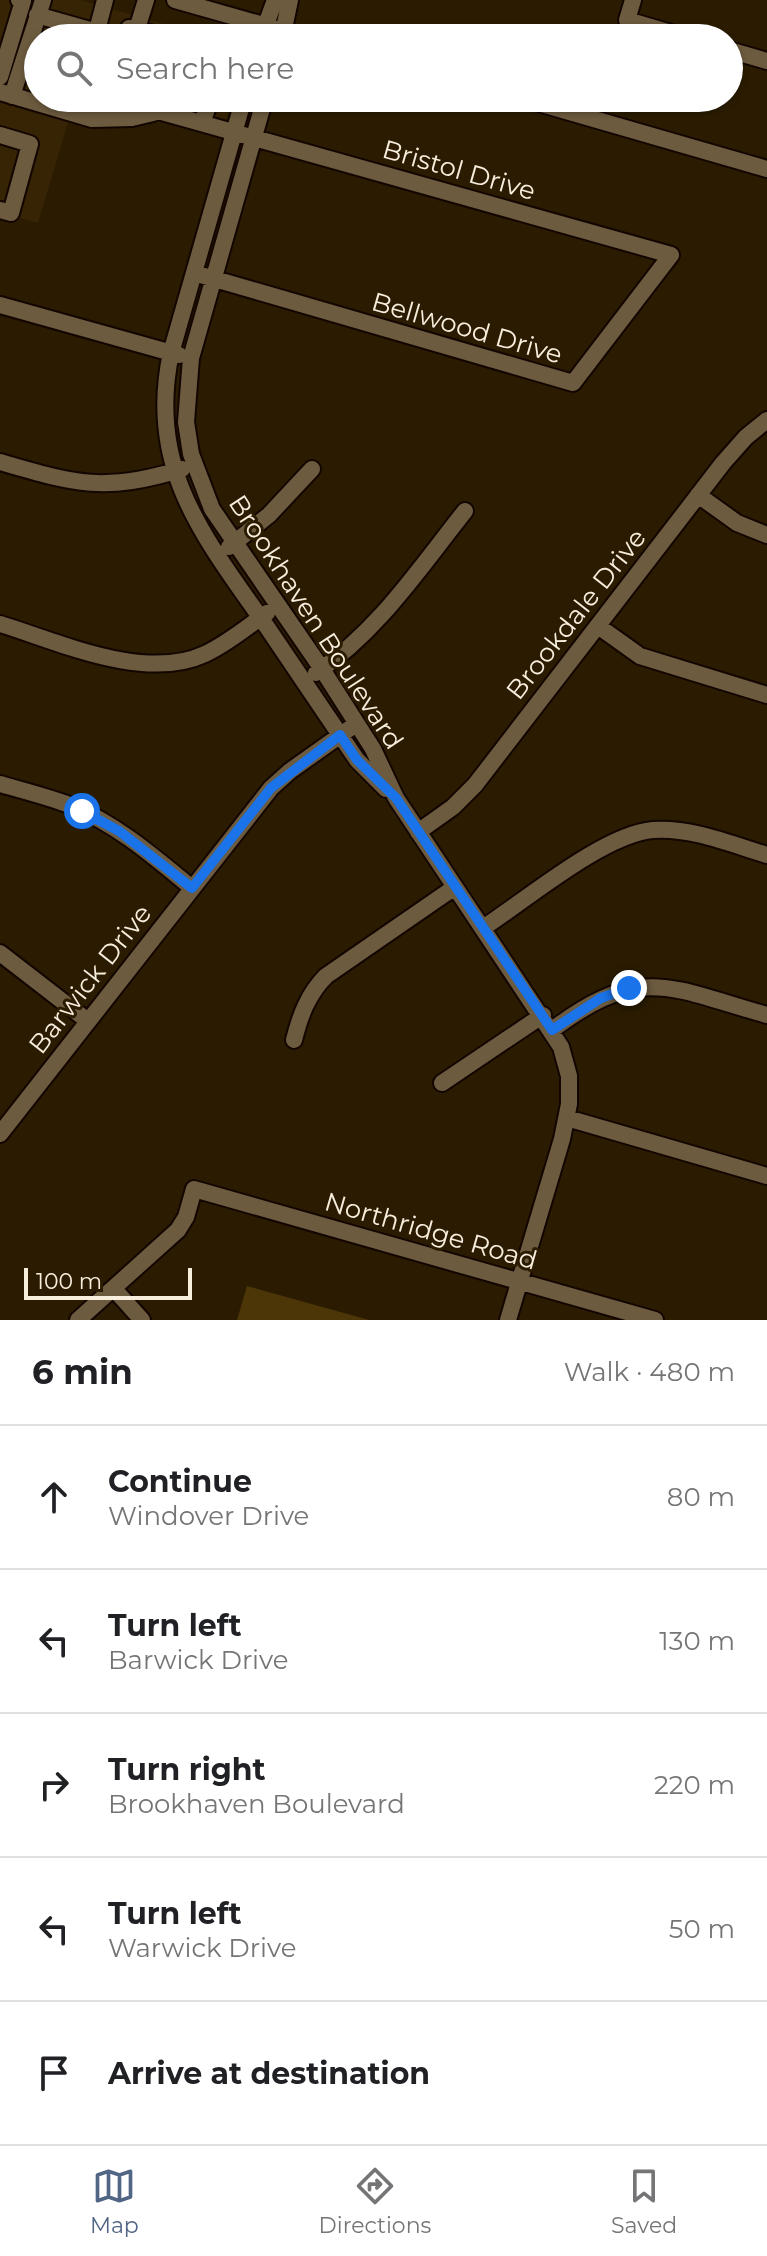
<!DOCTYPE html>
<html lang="en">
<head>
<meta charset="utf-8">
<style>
	:root { --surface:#fff; --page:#f2f2f2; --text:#202124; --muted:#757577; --line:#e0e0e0; --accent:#516585 }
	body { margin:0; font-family:Montserrat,sans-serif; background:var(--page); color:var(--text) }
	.scale { position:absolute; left:24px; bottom:20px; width:168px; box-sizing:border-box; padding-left:8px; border:4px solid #f8eede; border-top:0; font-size:22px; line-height:28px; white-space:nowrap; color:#f8eede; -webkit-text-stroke:6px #2b1c01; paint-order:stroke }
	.stop { position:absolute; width:24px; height:24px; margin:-18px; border:6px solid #1a73e8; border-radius:50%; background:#fff }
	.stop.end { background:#1a73e8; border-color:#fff; box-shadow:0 2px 8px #0008 }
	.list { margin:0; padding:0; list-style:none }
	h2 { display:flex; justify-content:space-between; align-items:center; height:104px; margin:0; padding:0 32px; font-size:34px }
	h2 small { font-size:26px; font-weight:400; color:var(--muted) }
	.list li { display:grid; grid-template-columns:52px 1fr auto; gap:24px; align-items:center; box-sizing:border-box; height:144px; padding:0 32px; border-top:2px solid var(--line) }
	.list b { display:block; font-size:30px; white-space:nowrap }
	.list p { margin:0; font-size:26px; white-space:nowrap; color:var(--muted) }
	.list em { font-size:26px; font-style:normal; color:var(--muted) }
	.icon { flex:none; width:44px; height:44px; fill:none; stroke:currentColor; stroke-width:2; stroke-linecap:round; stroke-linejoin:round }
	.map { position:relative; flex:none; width:767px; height:1320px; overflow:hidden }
	.search { position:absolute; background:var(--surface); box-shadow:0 2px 6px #0004; left:24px; right:24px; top:24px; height:88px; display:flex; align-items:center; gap:20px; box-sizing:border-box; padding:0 28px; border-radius:44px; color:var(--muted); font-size:30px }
	.sheet { height:824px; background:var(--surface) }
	nav { display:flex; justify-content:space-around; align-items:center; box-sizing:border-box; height:112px; border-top:2px solid var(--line); background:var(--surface); font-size:22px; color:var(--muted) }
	nav a { display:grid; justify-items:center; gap:4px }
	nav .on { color:var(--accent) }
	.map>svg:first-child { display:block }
	.built { fill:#372404 }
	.green { fill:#4c3507 }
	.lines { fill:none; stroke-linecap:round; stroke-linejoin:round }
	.minor-casing { stroke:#130600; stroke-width:20 }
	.minor { stroke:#6d5b3f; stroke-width:16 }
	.route { stroke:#1a73e8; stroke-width:10 }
	.labels { text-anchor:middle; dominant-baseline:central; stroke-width:6; stroke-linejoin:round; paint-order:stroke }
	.street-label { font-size:26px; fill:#f8eede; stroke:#2b1c01 }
</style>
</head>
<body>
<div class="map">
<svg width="767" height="1320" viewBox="0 0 767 1320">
	<rect width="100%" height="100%" fill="#2b1c01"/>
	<path class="built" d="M0,0H80L213,38H38V98H232L221,138L157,121L126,123L69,119L38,223L0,212Z"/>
	<path class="green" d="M247,1286L369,1320H237Z"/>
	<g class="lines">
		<g class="minor-casing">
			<path id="minor" d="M175,0L309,38
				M633,0L627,20L688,38
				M37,15L97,32
				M137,29L146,0
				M95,38L105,0
				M126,38L129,28L169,38
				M261,38L275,0
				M282,38L290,0
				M729,50L767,61
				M0,77L23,1L19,0
				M0,92L92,119L132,118L153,113
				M12,96L43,0
				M112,98L671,255L573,383L194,273
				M244,98L171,353C146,469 205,538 267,627C297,671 327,716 357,760L386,789
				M265,98L191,358L186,422L191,454L212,509L322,669L373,749L396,798L561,1047L569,1076V1104L562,1139L508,1320
				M521,98L767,169
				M202,123L211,98
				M0,135L30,144L11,213L0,210
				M0,305L179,355
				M0,462C75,484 104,493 182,469
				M698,495L737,523L767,535
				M229,547L269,515L312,469
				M0,624C59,642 145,682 205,654C227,644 247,627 267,613
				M598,626L640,656L767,695
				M316,673C378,631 418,570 465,511
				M0,784C24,791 49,797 72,806C118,825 154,857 192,888
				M418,832L453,807L475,785L723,463L746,437L767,420
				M483,928C526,900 604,834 653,830C690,827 731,844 767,855
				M0,953L88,1021
				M552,1030C641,963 670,988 767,1015
				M294,1040C300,1016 308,994 326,976L455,887
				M442,1083L543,1015
				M567,1118L767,1176
				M0,1134L271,788L290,771L349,729
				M114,1289L142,1320
				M78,1320L178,1230L186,1217L194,1189L655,1320"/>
		</g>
		<use href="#minor" class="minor"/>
	</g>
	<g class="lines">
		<path class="route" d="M82,811L119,831L192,888L271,788L340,735L357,760L396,798L552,1030L601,998L629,988"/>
	</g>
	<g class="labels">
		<g class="street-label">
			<text transform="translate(459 170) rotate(16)">Bristol Drive</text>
			<text transform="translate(467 328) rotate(16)">Bellwood Drive</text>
			<text transform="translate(576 614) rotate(-52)">Brookdale Drive</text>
			<text transform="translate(316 622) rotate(57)">Brookhaven Boulevard</text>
			<text transform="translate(90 979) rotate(-52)">Barwick Drive</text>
			<text transform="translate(431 1231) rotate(16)">Northridge Road</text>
		</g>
	</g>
</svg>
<div class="scale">100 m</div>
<div class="stop" style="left:82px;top:811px"></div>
<div class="stop end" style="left:629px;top:988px"></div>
<div class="search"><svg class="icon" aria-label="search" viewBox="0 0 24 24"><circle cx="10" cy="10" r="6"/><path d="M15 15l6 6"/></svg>Search here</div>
</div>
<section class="sheet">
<h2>6 min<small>Walk · 480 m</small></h2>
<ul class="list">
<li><svg class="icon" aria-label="ahead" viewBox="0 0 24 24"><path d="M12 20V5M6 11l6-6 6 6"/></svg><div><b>Continue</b><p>Windover Drive</p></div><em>80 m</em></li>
<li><svg class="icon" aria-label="left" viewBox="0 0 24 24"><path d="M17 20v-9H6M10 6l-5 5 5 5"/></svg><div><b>Turn left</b><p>Barwick Drive</p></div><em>130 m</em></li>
<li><svg class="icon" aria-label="right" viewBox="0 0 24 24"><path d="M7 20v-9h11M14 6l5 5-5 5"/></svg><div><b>Turn right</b><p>Brookhaven Boulevard</p></div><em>220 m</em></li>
<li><svg class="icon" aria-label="left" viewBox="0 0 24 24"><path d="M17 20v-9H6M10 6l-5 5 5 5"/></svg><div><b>Turn left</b><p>Warwick Drive</p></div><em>50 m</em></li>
<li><svg class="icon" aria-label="arrive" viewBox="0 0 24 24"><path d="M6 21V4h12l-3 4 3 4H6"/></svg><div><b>Arrive at destination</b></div></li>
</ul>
</section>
<nav>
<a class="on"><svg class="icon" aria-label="map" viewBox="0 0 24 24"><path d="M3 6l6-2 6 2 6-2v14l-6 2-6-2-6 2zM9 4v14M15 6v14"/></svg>Map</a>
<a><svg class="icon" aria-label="directions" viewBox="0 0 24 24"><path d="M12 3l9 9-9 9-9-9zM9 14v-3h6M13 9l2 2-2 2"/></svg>Directions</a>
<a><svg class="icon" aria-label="saved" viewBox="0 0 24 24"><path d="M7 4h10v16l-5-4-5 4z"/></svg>Saved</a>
</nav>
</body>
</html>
